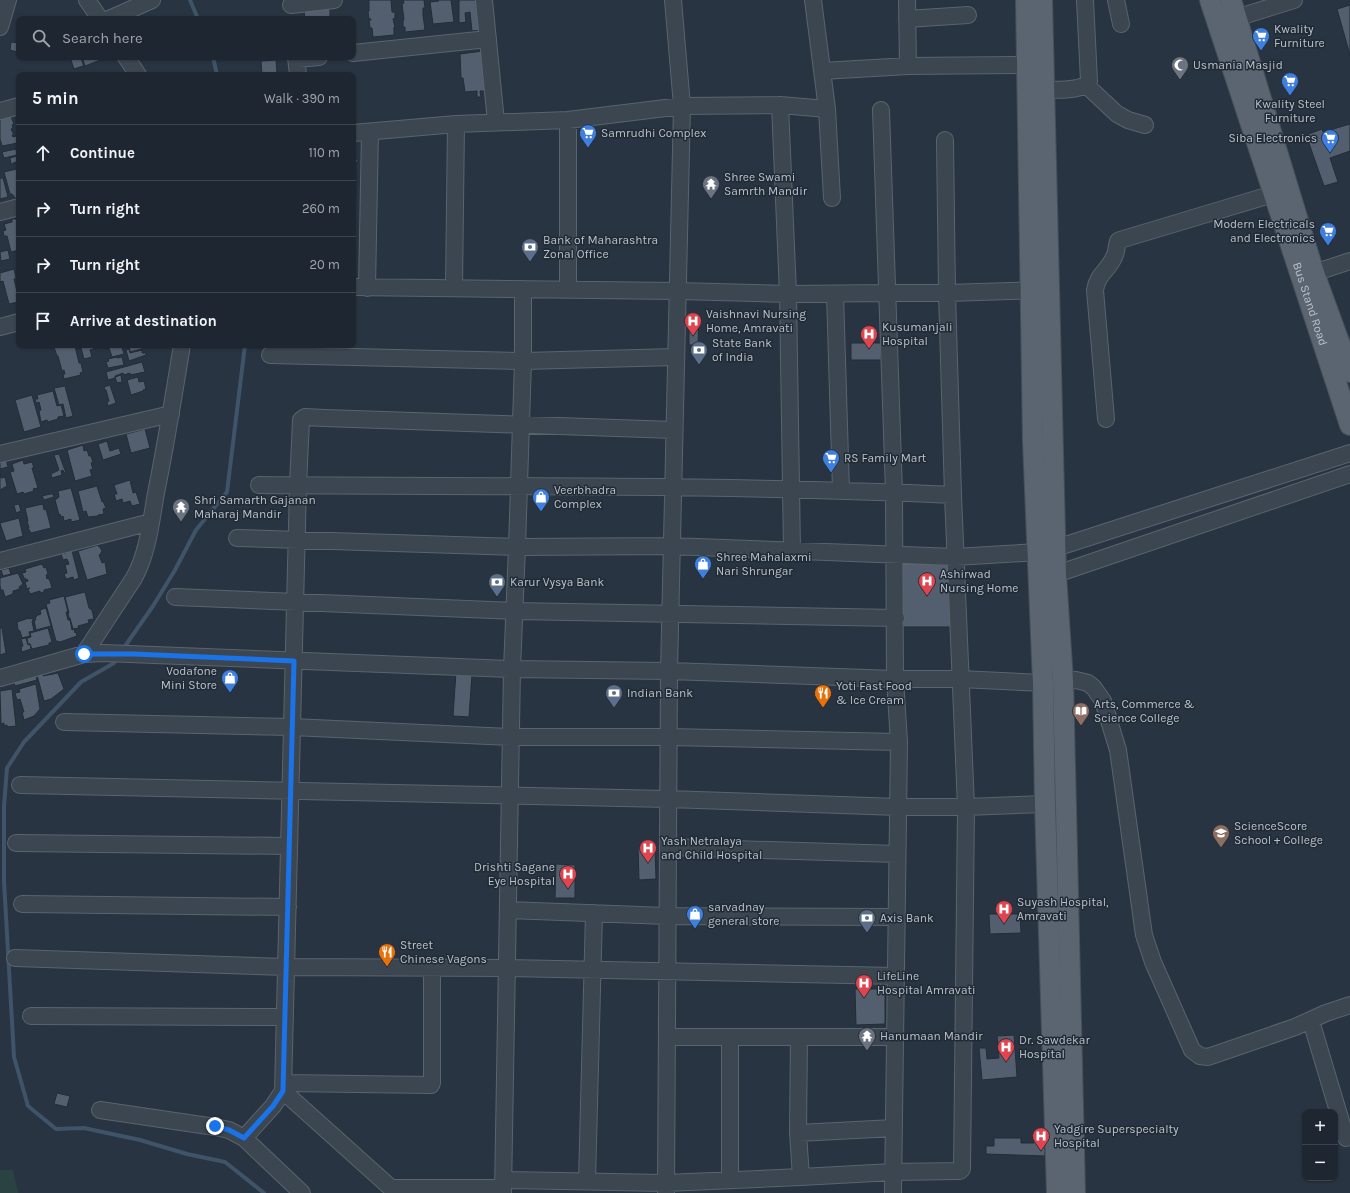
<!DOCTYPE html>
<html lang="en">
<head>
<meta charset="utf-8">
<style>
	:root { --surface:#1e2731; --page:#262f39; --text:#f1f3f6; --muted:#a1a5ab; --line:#3c444d }
	body { margin:0; font-family:Karla,sans-serif; background:var(--page); color:var(--text) }
	.controls { position:absolute; right:12px; bottom:12px; display:grid; overflow:hidden; border-radius:8px; box-shadow:0 1px 3px #0004 }
	.controls button { width:36px; height:36px; display:grid; place-items:center; padding:0; border:0; border-bottom:1px solid var(--line); background:var(--surface); color:var(--text); font:20px sans-serif }
	.stop { position:absolute; width:12px; height:12px; margin:-9px; border:3px solid #1a73e8; border-radius:50%; background:#fff }
	.stop.end { background:#1a73e8; border-color:#fff; box-shadow:0 1px 4px #0008 }
	.list { margin:0; padding:0; list-style:none }
	h2 { display:flex; justify-content:space-between; align-items:center; height:52px; margin:0; padding:0 16px; font-size:17px }
	h2 small { font-size:13px; font-weight:400; color:var(--muted) }
	.list li { display:grid; grid-template-columns:26px 1fr auto; gap:12px; align-items:center; box-sizing:border-box; height:56px; padding:0 16px; border-top:1px solid var(--line) }
	.list b { display:block; font-size:15px; white-space:nowrap }
	.list em { font-size:13px; font-style:normal; color:var(--muted) }
	.icon { flex:none; width:22px; height:22px; fill:none; stroke:currentColor; stroke-width:2; stroke-linecap:round; stroke-linejoin:round }
	.map { position:relative; flex:none; width:1350px; height:1193px; overflow:hidden }
	.search { position:absolute; background:var(--surface); box-shadow:0 1px 3px #0004; left:16px; top:16px; width:340px; height:44px; display:flex; align-items:center; gap:10px; box-sizing:border-box; padding:0 14px; border-radius:8px; color:var(--muted); font-size:15px }
	.panel { position:absolute; background:var(--surface); box-shadow:0 1px 3px #0004; left:16px; top:72px; width:340px; height:276px; border-radius:8px }
	.map>svg:first-child { display:block }
	.green { fill:#2b4243 }
	.lines { fill:none; stroke-linecap:round; stroke-linejoin:round }
	.stream { stroke:#3f5369; stroke-width:4 }
	.building { fill:#535f6e; stroke:#232d38 }
	.minor-casing { stroke:#5a646e; stroke-width:18 }
	.major-casing { stroke:#464f5a; stroke-width:22 }
	.minor { stroke:#3c4651; stroke-width:16 }
	.major { stroke:#5a6571; stroke-width:20 }
	.route { stroke:#1a73e8; stroke-width:5 }
	.labels { text-anchor:middle; dominant-baseline:central; stroke-width:3; stroke-linejoin:round; paint-order:stroke }
	.poi-label { font-size:12px; fill:#b9c1cb; stroke:#212b36; text-anchor:start }
	.street-label { font-size:12px; fill:#b9c1cb; stroke:#212b36 }
</style>
</head>
<body>
<div class="map">
<svg width="1350" height="1193" viewBox="0 0 1350 1193">
	<rect width="100%" height="100%" fill="#283441"/>
	<path class="green" d="M0,1170H13L18,1193H0Z"/>
	<g class="lines">
		<path class="stream" d="M190,0L198,19
			M213,57L217,75
			M123,649L153,606L175,570L196,530L227,492L245,345
			M117,658L114,663L81,682L24,742L7,768L4,806V881L14,1057L28,1106L56,1129L84,1128L140,1140L187,1154L225,1162L264,1193"/>
	</g>
	<path class="building" d="M369,0H391L392,12H395V18L393,19L395,27H394V35L373,37L372,28H370L369,20H371V19H369L368,12L369,11Z
		M403,0H424L425,8H423V15L425,30L405,32V27H403V20H404L402,4L404,3Z
		M438,0H451L454,22L433,24L430,2L439,1Z
		M459,0H477L484,30L472,31L470,12L465,13L466,22L459,23Z
		M1350,5V55L1337,9Z
		M330,9V19H305L304,11Z
		M11,42L19,43L17,52L10,50Z
		M483,51L486,91H480L481,97H477V91L465,92L463,78H461L460,54Z
		M70,57H81L84,68L83,66L74,69Z
		M82,57H103V59L85,66Z
		M276,60L277,74L280,75H262L261,61Z
		M9,111L14,124L12,125L13,128L11,129L14,135H12L13,137L16,136L18,143L2,146L0,139V117Z
		M17,113L18,116L19,113V130L15,114Z
		M1350,124V151L1330,158L1338,182L1324,186L1306,135L1322,129L1323,132Z
		M16,149L17,155L4,158L2,152Z
		M17,156L19,157V164H17L16,162L11,164L10,158Z
		M353,159L358,160V162H356V198H353Z
		M17,169L19,176V198L16,199L12,194H10L4,172Z
		M0,178H3L8,197L0,199Z
		M12,219H16L17,221H19V251V250L11,252L7,236H4L3,231L6,230L4,224L12,222Z
		M8,250L10,259L1,261L0,252Z
		M14,269L16,278L14,279L18,295H16L18,301H19V304L18,302L9,304L3,281L0,282V273Z
		M689,315H699L698,345H689Z
		M851,343H881V360H851Z
		M56,345H72V347L75,346L79,363H81L83,372L80,373L81,375L64,379L63,374H65L64,370L62,371L58,356H57L54,347L57,346Z
		M76,345H98L95,346L96,348L90,350L92,357L84,359L81,348L77,349Z
		M103,345H123L124,347H122L124,354L112,357L109,348L106,349V347H104Z
		M129,345H144V347H142V349L130,352Z
		M129,349L130,353L142,350V353H146V355L129,361L126,350Z
		M117,357V358L122,357L124,365L108,368L106,362L109,361L108,359Z
		M142,362L145,372L130,375V373L124,375L123,373L115,376V378L108,380L106,372Z
		M121,375L122,382L117,383L115,377Z
		M138,377L139,382L144,381L146,389L143,390V391L131,395L127,380Z
		M110,385L116,403L108,406L107,402L109,401L106,390H105L104,387Z
		M65,386L73,416L66,418L63,404L59,405L54,388Z
		M53,391L57,406L61,405L64,416L58,417V419L48,422L47,420L41,422L39,411L41,410L39,402L36,403L35,399H38L37,395Z
		M32,395L41,427L24,432L15,400Z
		M145,429L150,448L131,453L126,434Z
		M107,441L110,451L119,448L121,454L103,460L98,444Z
		M83,445L84,451L87,450L89,456H91L93,462L91,463L93,469L90,470L92,476L75,481L67,450Z
		M59,454L66,473H64L63,470L61,471L62,475L52,478L51,474L59,470L54,455Z
		M6,459L8,467L0,469V461Z
		M23,460L24,464L32,462L34,468H32L38,488L33,489L34,491L24,494L23,492L17,494L10,472L14,471L12,464Z
		M0,473L1,478L5,477L7,486L0,490Z
		M130,480L133,493L136,492L140,504L132,506L130,501L123,503L122,499L116,501L114,494H117L114,485Z
		M97,486L102,502L103,501L106,508L103,509L104,514L98,515V516L88,517L86,511L83,512L78,491Z
		M71,488L80,520L71,522V519L64,521L63,516L61,517L60,514L59,515L55,500L59,497L58,491Z
		M50,494H53L54,497L44,500L42,496Z
		M19,504L21,511L16,513L14,505Z
		M43,504L44,510L46,509L51,528L31,533L28,528H29L27,521H28L25,508Z
		M19,518L23,536L6,541L0,523Z
		M98,545L99,547H100L102,551L101,552V554L99,555L102,563L105,562L107,574L87,580L78,551Z
		M71,547L79,578L74,580L73,577L66,579L64,574L67,573L65,565L69,564L67,559L63,560L61,554L66,553L65,548Z
		M901,561H951L952,627H902Z
		M42,564L44,568L46,567L48,574L46,575L47,579L48,578L50,581L52,588L44,590V592L40,593V591L30,594L28,589L30,588L27,589L25,582L28,581V580L24,578L22,573L26,572L25,569Z
		M9,568L11,574L3,576L1,570Z
		M18,573L23,584L19,587L20,589L13,591V594L5,597L3,590H1L0,586V578Z
		M85,592L89,608L92,610L94,619L88,620L89,623L78,626L79,628L73,629L70,618H69L68,613H69L65,597Z
		M64,596L68,612H66L68,620H70L72,630L74,629L75,633L76,632L77,636L60,642L56,641L46,604L50,603L49,600Z
		M46,608L51,626L36,630L34,620H36L35,618L38,615L41,614L40,610Z
		M29,618V619L33,618V620L32,621L34,631L29,632L30,636L22,638L20,631L18,630L17,622Z
		M0,628H2L6,653L0,655Z
		M48,628L52,642L49,643V645L32,649L30,644H28L27,638L31,637L30,633Z
		M26,638L28,645L30,644L31,649L22,652L21,647L23,646L21,639Z
		M456,672L472,674L469,717L453,716Z
		M58,673L64,689L51,699L44,701L37,675L43,674V676Z
		M35,674L37,680L15,686L13,680Z
		M36,684L40,709L34,716L24,720L22,712H24L20,699L17,700L15,693L20,692L19,689Z
		M12,689L16,726L7,727V725L4,726V723L1,724L0,691Z
		M638,847H655L656,879L639,880Z
		M556,864L575,865V898H555Z
		M989,914H1020L1021,933L990,934Z
		M855,989H885V1024L856,1025Z
		M1014,1035L1017,1077L982,1080L979,1048H986L987,1059L999,1058L997,1036Z
		M57,1093L70,1096L67,1107L54,1104Z
		M994,1138H1021V1143H1034V1138H1045V1156L986,1154V1146H994Z"/>
	<g class="lines">
		<g class="minor-casing">
			<path id="minor" d="M87,0L100,19
				M484,0L496,122
				M813,0L827,109L832,198
				M907,0L908,66
				M1116,0L1121,24
				M291,5L334,0
				M109,19L152,0
				M907,19L968,15
				M1226,21L1294,0
				M0,27L8,0
				M353,53L488,39
				M126,57L138,75
				M296,57L298,75
				M296,59L319,57
				M822,71L908,66L1027,65
				M1086,85L1117,114L1128,120L1145,125
				M1044,90C1057,89 1082,92 1089,81L1085,0
				M780,105L788,294L792,551
				M881,110L894,492L895,679L899,742L893,1193
				M0,111L19,106
				M353,133L456,124L568,120L682,106L780,105L827,109
				M0,212L19,207
				M1314,273L1350,261
				M353,287L678,291L788,294L886,293H947L1041,290
				M367,288L370,132
				M454,288L456,124
				M568,289V120
				M835,294L841,491
				M0,327L19,322
				M270,355L523,361L676,357
				M1106,419L1095,290C1098,273 1108,271 1114,257C1117,252 1116,247 1118,241L1120,240L1273,194
				M0,454L171,414
				M259,485C490,487 722,484 953,495
				M237,538L517,547L671,546L955,557L1039,552L1056,548L1350,453
				M0,561L151,522
				M1045,578L1350,474
				M175,597L514,611L896,618
				M84,654L134,578C148,553 151,521 156,493C166,444 174,394 182,345
				M0,678L84,654L104,653L512,669L669,671L895,679H960L1043,683L1076,680L1088,683L1094,688L1103,701L1118,750L1144,935L1153,962L1192,1050L1200,1056L1208,1057L1295,1027L1326,1013L1350,1005
				M64,722L292,727L510,737H668L899,742
				M20,785L668,799L898,807H966L1045,804
				M16,843L289,846
				M668,847L897,854
				M22,904L288,907
				M508,910L667,916L897,917
				M15,958L287,967L507,968L896,976
				M31,1016L285,1017
				M1311,1021L1346,1138
				M667,1037H895
				M799,1037L798,1133L801,1177
				M283,1083L431,1085L432,1083V968
				M283,1091L391,1188H503
				M100,1110L215,1127L229,1130L244,1138
				M798,1133L894,1128
				M504,1180L666,1183L801,1177L893,1172L957,1171H960L962,1169L966,807L953,495L947,293L945,140
				M730,1180V1037
				M587,1181L594,913
				M302,1193L244,1138L273,1106L283,1091L298,485L301,420L305,417L324,418L674,430
				M503,1193L512,669L517,547L523,361V289
				M666,1193L669,671L682,106L673,0"/>
		</g>
		<g class="major-casing">
			<g id="major">
				<path d="M1026,0L1033,441L1043,683L1045,804L1057,1193"/>
				<path d="M1042,0L1056,575L1063,681L1075,1193"/>
				<path id="s1" d="M1210,0L1350,425"/>
				<path d="M1231,0L1314,273L1350,372"/>
			</g>
		</g>
		<use href="#minor" class="minor"/>
		<use href="#major" class="major"/>
	</g>
	<g class="lines">
		<path class="route" d="M84,654H134L294,661L283,1091L273,1106L244,1138L229,1130L215,1126"/>
	</g>
	<defs>
		<g id="supermarket-pin" transform="scale(0.9)"><path d="M0 17L-7.5 6A9.5 9.5 0 1 1 7.5 6Z" fill="#3f7fe0" stroke="#212b36"/><path d="M-6-5.5h2.5l.6 2H6L4.5 2H-2.5L-4.4-4H-6ZM-1.5 3.2a1.3 1.3 0 1 0 .1 0ZM3 3.2a1.3 1.3 0 1 0 .1 0Z" fill="#fff"/></g>
		<g id="mosque-pin" transform="scale(0.9)"><path d="M0 17L-7.5 6A9.5 9.5 0 1 1 7.5 6Z" fill="#6b7280" stroke="#212b36"/><path d="M3.5-4.9A6 6 0 1 0 3.5 4.9A5 5 0 1 1 3.5-4.9Z" fill="#fff"/></g>
		<g id="temple-pin" transform="scale(0.9)"><path d="M0 17L-7.5 6A9.5 9.5 0 1 1 7.5 6Z" fill="#6b7280" stroke="#212b36"/><path d="M0-6L5-2H3V0L6.5 2.5H4V6H1.5V3h-3V6H-4V2.5H-6.5L-3 0V-2H-5Z" fill="#fff"/></g>
		<g id="bank-pin" transform="scale(0.9)"><path d="M0 17L-7.5 6A9.5 9.5 0 1 1 7.5 6Z" fill="#5c6f8a" stroke="#212b36"/><path d="M-6-4H6V4H-6ZM0-2.3a2.3 2.3 0 1 0 0 4.6a2.3 2.3 0 1 0 0-4.6Z" fill="#fff"/></g>
		<g id="hospital-pin" transform="scale(0.9)"><path d="M0 17L-7.5 6A9.5 9.5 0 1 1 7.5 6Z" fill="#e0444e" stroke="#212b36"/><path d="M-5-5h3v3.5h4V-5h3V5h-3V1.5h-4V5h-3Z" fill="#fff"/></g>
		<g id="shop-pin" transform="scale(0.9)"><path d="M0 17L-7.5 6A9.5 9.5 0 1 1 7.5 6Z" fill="#3f7fe0" stroke="#212b36"/><path d="M-5-2.5h2.3a2.7 3.5 0 0 1 5.4 0H5L5.5 6h-11ZM-1.5-2.5h3a1.5 2.3 0 0 0-3 0Z" fill="#fff"/></g>
		<g id="restaurant-pin" transform="scale(0.9)"><path d="M0 17L-7.5 6A9.5 9.5 0 1 1 7.5 6Z" fill="#e8710a" stroke="#212b36"/><path d="M-5-6h1v4h1v-4h1v4h1v-4h1v5L-1.5 .5V6h-2V.5L-5-1ZM5-6V6H3V1.5H1.5Q1.5-4 5-6Z" fill="#fff"/></g>
		<g id="library-pin" transform="scale(0.9)"><path d="M0 17L-7.5 6A9.5 9.5 0 1 1 7.5 6Z" fill="#8d6e63" stroke="#212b36"/><path d="M-6-4Q-3-5.5-.7-3.5V5Q-3 3-6 4ZM6-4Q3-5.5 .7-3.5V5Q3 3 6 4Z" fill="#fff"/></g>
		<g id="university-pin" transform="scale(0.9)"><path d="M0 17L-7.5 6A9.5 9.5 0 1 1 7.5 6Z" fill="#8d6e63" stroke="#212b36"/><path d="M0-5L7-2L0 1L-7-2ZM-4 1L0 2.5L4 1V4Q0 6-4 4Z" fill="#fff"/></g>
	</defs>
	<g fill-rule="evenodd">
		<use href="#supermarket-pin" x="1261" y="36"/>
		<use href="#mosque-pin" x="1180" y="65"/>
		<use href="#supermarket-pin" x="1290" y="81"/>
		<use href="#supermarket-pin" x="588" y="133"/>
		<use href="#supermarket-pin" x="1330" y="138"/>
		<use href="#temple-pin" x="711" y="184"/>
		<use href="#supermarket-pin" x="1328" y="231"/>
		<use href="#bank-pin" x="530" y="247"/>
		<use href="#hospital-pin" x="693" y="321"/>
		<use href="#hospital-pin" x="869" y="334"/>
		<use href="#bank-pin" x="699" y="350"/>
		<use href="#supermarket-pin" x="831" y="458"/>
		<use href="#shop-pin" x="541" y="497"/>
		<use href="#temple-pin" x="181" y="507"/>
		<use href="#shop-pin" x="703" y="564"/>
		<use href="#hospital-pin" x="927" y="581"/>
		<use href="#bank-pin" x="497" y="582"/>
		<use href="#shop-pin" x="230" y="678"/>
		<use href="#bank-pin" x="614" y="693"/>
		<use href="#restaurant-pin" x="823" y="693"/>
		<use href="#library-pin" x="1081" y="711"/>
		<use href="#university-pin" x="1221" y="833"/>
		<use href="#hospital-pin" x="648" y="848"/>
		<use href="#hospital-pin" x="568" y="874"/>
		<use href="#hospital-pin" x="1004" y="909"/>
		<use href="#shop-pin" x="695" y="914"/>
		<use href="#bank-pin" x="867" y="918"/>
		<use href="#restaurant-pin" x="387" y="952"/>
		<use href="#hospital-pin" x="864" y="983"/>
		<use href="#temple-pin" x="867" y="1036"/>
		<use href="#hospital-pin" x="1006" y="1047"/>
		<use href="#hospital-pin" x="1041" y="1136"/>
	</g>
	<g class="labels">
		<g class="poi-label">
			<text x="1274" y="29">Kwality<tspan x="1274" dy="14">Furniture</tspan></text>
			<text x="1193" y="65">Usmania Masjid</text>
			<text x="1290" y="104" text-anchor="middle">Kwality Steel<tspan x="1290" dy="14">Furniture</tspan></text>
			<text x="601" y="133">Samrudhi Complex</text>
			<text x="1317" y="138" text-anchor="end">Siba Electronics</text>
			<text x="724" y="177">Shree Swami<tspan x="724" dy="14">Samrth Mandir</tspan></text>
			<text x="1315" y="224" text-anchor="end">Modern Electricals<tspan x="1315" dy="14">and Electronics</tspan></text>
			<text x="543" y="240">Bank of Maharashtra<tspan x="543" dy="14">Zonal Office</tspan></text>
			<text x="706" y="314">Vaishnavi Nursing<tspan x="706" dy="14">Home, Amravati</tspan></text>
			<text x="882" y="327">Kusumanjali<tspan x="882" dy="14">Hospital</tspan></text>
			<text x="712" y="343">State Bank<tspan x="712" dy="14">of India</tspan></text>
			<text x="844" y="458">RS Family Mart</text>
			<text x="554" y="490">Veerbhadra<tspan x="554" dy="14">Complex</tspan></text>
			<text x="194" y="500">Shri Samarth Gajanan<tspan x="194" dy="14">Maharaj Mandir</tspan></text>
			<text x="716" y="557">Shree Mahalaxmi<tspan x="716" dy="14">Nari Shrungar</tspan></text>
			<text x="940" y="574">Ashirwad<tspan x="940" dy="14">Nursing Home</tspan></text>
			<text x="510" y="582">Karur Vysya Bank</text>
			<text x="217" y="671" text-anchor="end">Vodafone<tspan x="217" dy="14">Mini Store</tspan></text>
			<text x="836" y="686">Yoti Fast Food<tspan x="836" dy="14">&amp; Ice Cream</tspan></text>
			<text x="627" y="693">Indian Bank</text>
			<text x="1094" y="704">Arts, Commerce &amp;<tspan x="1094" dy="14">Science College</tspan></text>
			<text x="1234" y="826">ScienceScore<tspan x="1234" dy="14">School + College</tspan></text>
			<text x="661" y="841">Yash Netralaya<tspan x="661" dy="14">and Child Hospital</tspan></text>
			<text x="555" y="867" text-anchor="end">Drishti Sagane<tspan x="555" dy="14">Eye Hospital</tspan></text>
			<text x="1017" y="902">Suyash Hospital,<tspan x="1017" dy="14">Amravati</tspan></text>
			<text x="708" y="907">sarvadnay<tspan x="708" dy="14">general store</tspan></text>
			<text x="880" y="918">Axis Bank</text>
			<text x="400" y="945">Street<tspan x="400" dy="14">Chinese Vagons</tspan></text>
			<text x="877" y="976">LifeLine<tspan x="877" dy="14">Hospital Amravati</tspan></text>
			<text x="880" y="1036">Hanumaan Mandir</text>
			<text x="1019" y="1040">Dr. Sawdekar<tspan x="1019" dy="14">Hospital</tspan></text>
			<text x="1054" y="1129">Yadgire Superspecialty<tspan x="1054" dy="14">Hospital</tspan></text>
		</g>
		<g class="street-label">
			<text stroke="none"><textPath href="#s1" startOffset="320">Bus Stand Road</textPath></text>
		</g>
	</g>
</svg>
<div class="controls">
<button>+</button>
<button>−</button>
</div>
<div class="stop" style="left:84px;top:654px"></div>
<div class="stop end" style="left:215px;top:1126px"></div>
<div class="search"><svg class="icon" aria-label="search" viewBox="0 0 24 24"><circle cx="10" cy="10" r="6"/><path d="M15 15l6 6"/></svg>Search here</div>
<section class="panel">
<h2>5 min<small>Walk · 390 m</small></h2>
<ul class="list">
<li><svg class="icon" aria-label="ahead" viewBox="0 0 24 24"><path d="M12 20V5M6 11l6-6 6 6"/></svg><div><b>Continue</b></div><em>110 m</em></li>
<li><svg class="icon" aria-label="right" viewBox="0 0 24 24"><path d="M7 20v-9h11M14 6l5 5-5 5"/></svg><div><b>Turn right</b></div><em>260 m</em></li>
<li><svg class="icon" aria-label="right" viewBox="0 0 24 24"><path d="M7 20v-9h11M14 6l5 5-5 5"/></svg><div><b>Turn right</b></div><em>20 m</em></li>
<li><svg class="icon" aria-label="arrive" viewBox="0 0 24 24"><path d="M6 21V4h12l-3 4 3 4H6"/></svg><div><b>Arrive at destination</b></div></li>
</ul>
</section>
</div>
</body>
</html>
